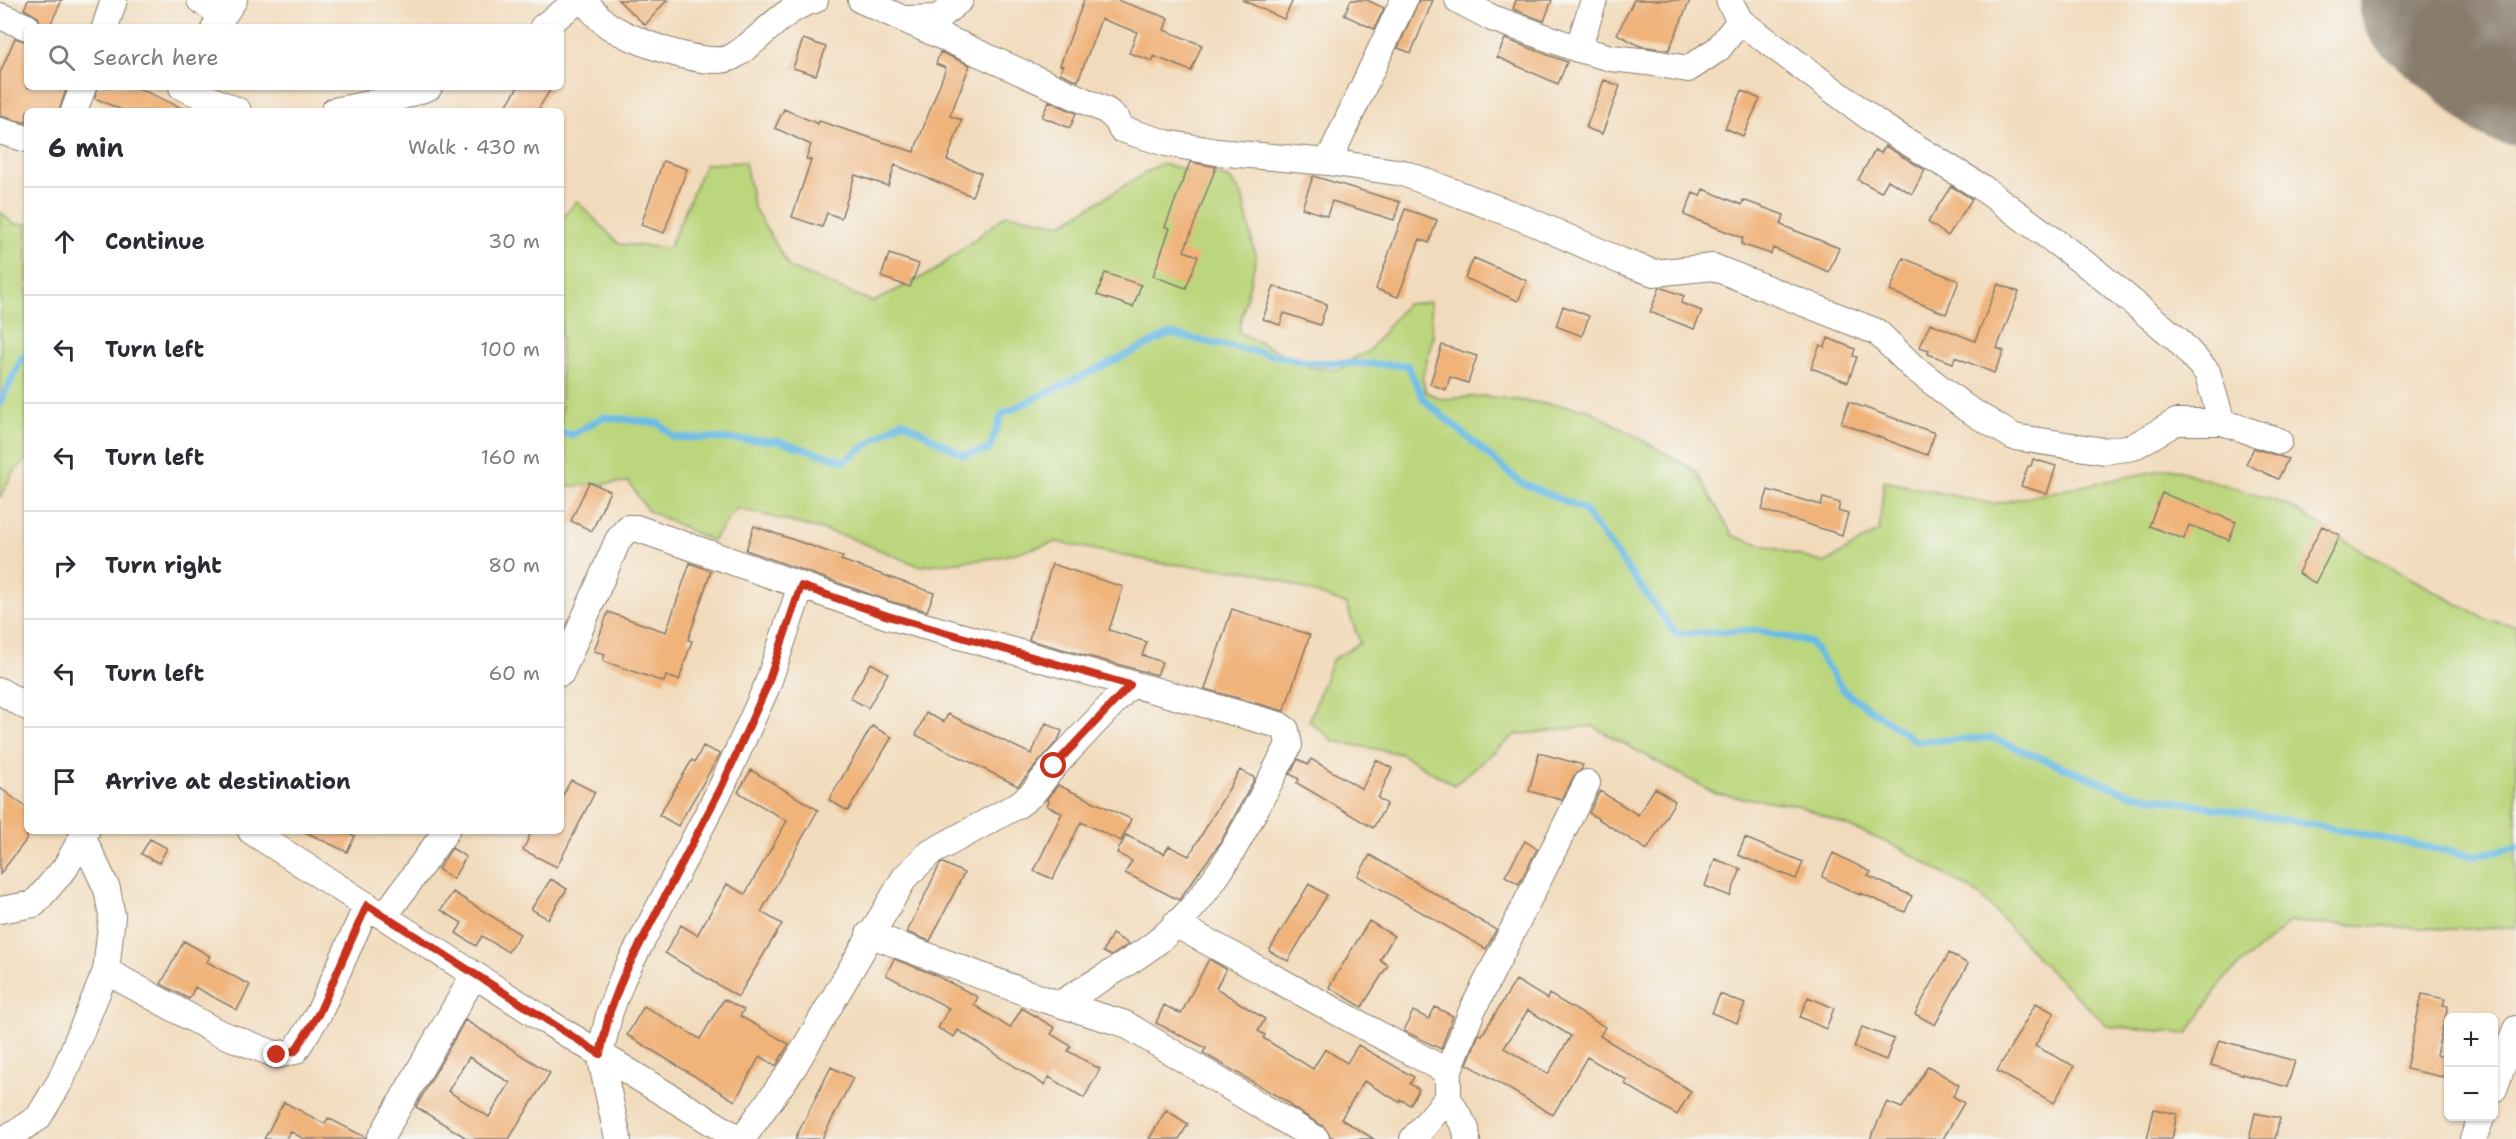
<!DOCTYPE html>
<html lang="en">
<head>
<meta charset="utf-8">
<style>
	:root { --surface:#fff; --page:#f7f7f7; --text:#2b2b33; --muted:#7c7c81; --line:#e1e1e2 }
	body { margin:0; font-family:"Shantell Sans",sans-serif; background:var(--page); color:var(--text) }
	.controls { position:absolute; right:18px; bottom:18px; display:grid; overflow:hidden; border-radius:9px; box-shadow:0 2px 4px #0004 }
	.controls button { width:54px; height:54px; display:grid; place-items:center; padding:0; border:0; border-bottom:2px solid var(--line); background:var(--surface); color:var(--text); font:30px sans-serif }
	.stop { position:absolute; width:18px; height:18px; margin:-14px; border:4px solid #c8321e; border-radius:50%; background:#fff }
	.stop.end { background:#c8321e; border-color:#fff; box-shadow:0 2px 6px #0008 }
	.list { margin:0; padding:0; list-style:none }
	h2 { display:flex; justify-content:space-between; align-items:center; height:78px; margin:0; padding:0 24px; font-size:26px }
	h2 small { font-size:20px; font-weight:400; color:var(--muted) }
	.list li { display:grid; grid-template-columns:39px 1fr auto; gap:18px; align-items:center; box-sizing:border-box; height:108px; padding:0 24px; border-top:2px solid var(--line) }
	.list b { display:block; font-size:22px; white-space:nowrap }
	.list em { font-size:20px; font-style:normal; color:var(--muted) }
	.icon { flex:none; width:33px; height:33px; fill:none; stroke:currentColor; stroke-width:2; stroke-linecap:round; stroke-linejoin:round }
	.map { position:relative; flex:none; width:2516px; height:1139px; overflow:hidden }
	.search { position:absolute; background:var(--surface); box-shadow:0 2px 4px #0004; left:24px; top:24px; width:540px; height:66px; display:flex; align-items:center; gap:15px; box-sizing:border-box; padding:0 21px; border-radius:9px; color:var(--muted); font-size:22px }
	.panel { position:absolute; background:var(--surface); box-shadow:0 2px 4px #0004; left:24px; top:108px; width:540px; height:726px; border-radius:9px }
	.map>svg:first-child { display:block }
	.green { fill:#bbd67b; stroke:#6c794c; stroke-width:1.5 }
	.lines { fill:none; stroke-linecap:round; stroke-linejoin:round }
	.stream { stroke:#6abbe5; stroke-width:7 }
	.runway { stroke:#877c6c; stroke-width:148 }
	.building { fill:#f0b37a; fill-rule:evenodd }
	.minor-casing { stroke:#877c6c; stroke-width:28 }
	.minor { stroke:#fff; stroke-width:26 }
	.route { stroke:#c8321e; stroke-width:8 }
</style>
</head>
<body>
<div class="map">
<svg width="2516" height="1139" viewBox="0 0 2516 1139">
	<rect width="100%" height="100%" fill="#f6f6f2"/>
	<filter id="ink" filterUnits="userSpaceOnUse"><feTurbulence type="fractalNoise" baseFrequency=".0167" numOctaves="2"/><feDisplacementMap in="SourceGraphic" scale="12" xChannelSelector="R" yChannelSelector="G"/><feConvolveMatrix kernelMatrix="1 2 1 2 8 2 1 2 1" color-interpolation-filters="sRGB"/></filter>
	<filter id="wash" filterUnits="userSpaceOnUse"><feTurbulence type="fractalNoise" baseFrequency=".008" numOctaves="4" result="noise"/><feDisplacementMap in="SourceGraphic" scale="24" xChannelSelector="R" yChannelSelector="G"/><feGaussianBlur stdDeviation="1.35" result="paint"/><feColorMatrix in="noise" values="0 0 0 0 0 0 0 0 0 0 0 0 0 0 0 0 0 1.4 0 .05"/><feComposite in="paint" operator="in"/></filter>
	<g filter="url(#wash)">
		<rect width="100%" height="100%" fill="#f2dbbc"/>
		<path class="green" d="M745,162L754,208L790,268L873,302L934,271L1007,214L1062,224L1160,164L1229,178L1242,195L1256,258L1238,332L1310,367L1341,370L1352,359L1368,352L1406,304L1430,302L1433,338L1422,378L1426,392L1441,399L1484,396L1588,409L1696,471L1733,536L1825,563L1879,531L1884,481L1993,504L2171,468L2288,505L2367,554L2487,620L2516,626V928L2447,929L2290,922L2224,979L2187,1034L2108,1026L2048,969L1979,894L1900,848L1797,805L1716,794L1592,726L1515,735L1454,785L1401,754L1334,741L1309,721L1332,660L1360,643L1346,604L1257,572L1159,563L1057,542L996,558L919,566L848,537L737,508L712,541L647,510L629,482L561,487V219L577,201L619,244L669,248L705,164Z
			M0,212L14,224H27V459L13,473L0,498Z"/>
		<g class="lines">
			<path class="stream" d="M0,403L23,356L27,355
				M561,432L572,435L603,417L658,423L674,437L779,441L844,461L902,421L963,455L989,450L1002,414L1170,334L1307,362L1407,365L1424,400L1520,482L1583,509L1676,634L1754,630L1810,642L1844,691L1916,741L1992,738L2127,793L2315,825L2473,856L2516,847"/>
			<path class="runway" d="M2433,0L2516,71"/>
		</g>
		<g id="blocks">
			<path class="building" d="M28,0H62L49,27H42L38,17L24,9Z
				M618,0H667L645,25Z
				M1084,0H1117L1168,18L1164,30L1202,45L1191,71L1154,56L1153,61L1129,53L1137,32L1101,19L1078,81L1060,73L1063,66L1060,65Z
				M1242,0H1293L1284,19Z
				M1351,0H1367L1384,8L1374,29L1344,15Z
				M1419,0H1433L1411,53L1398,48Z
				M1516,0H1552L1544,21L1513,9Z
				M1634,0H1690L1669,50L1640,46L1617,34Z
				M15,38L27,42V87H67L59,111H27V123L0,116V73Z
				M803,39L826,47L816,75L793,68Z
				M1505,39L1567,62L1558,84L1497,57Z
				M940,52L970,65L950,116L962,120L947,160L981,173L972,196L895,165L888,186L855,175L841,218L827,213L822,227L792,217L811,160L806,159L811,145L775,128L784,109L818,124L819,121L914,152L946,68L936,64Z
				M1604,80L1620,86L1602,134L1586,128Z
				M98,87H136L188,111H124L95,98Z
				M518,87H552L537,111H503Z
				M1742,91L1760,99L1743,136L1725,128Z
				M1049,101L1076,113L1070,128L1042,117Z
				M1885,146L1925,170L1912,194L1888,180L1881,192L1858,180L1875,150L1881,153Z
				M663,161L687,169L664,233L641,225Z
				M1190,162L1216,167L1184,251L1198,256L1186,288L1153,276L1170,228L1165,227Z
				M1313,176L1400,202L1394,220L1332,201L1327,216L1302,208Z
				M1951,186L1972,199L1948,236L1928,222Z
				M1703,189L1742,205L1743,200L1784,215L1781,225L1839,248L1829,272L1773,248L1771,254L1741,244L1743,238L1684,215L1693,193L1700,196Z
				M1405,209L1437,220L1429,243L1420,239L1398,297L1376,289Z
				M889,254L919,264L910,287L881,277Z
				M1474,258L1527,281L1518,301L1465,278Z
				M1903,258L1959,281L1946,314L1890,291Z
				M1105,273L1141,285L1133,307L1097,295Z
				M1998,284L2019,292L1997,348L2004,351L1994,373L1955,357L1953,363L1928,354L1929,350L1920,347L1930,323L1975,341Z
				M1274,286L1327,304L1320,325L1284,313L1280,325L1263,319Z
				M1660,287L1684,296L1681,303L1702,311L1694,329L1650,312Z
				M1563,306L1589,316L1582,336L1556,326Z
				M1828,338L1855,349L1853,356L1857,357L1848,382L1811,368L1820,345L1825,347Z
				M1442,345L1477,356L1468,383L1450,377L1446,390L1430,384Z
				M1849,402L1935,433L1927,455L1841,423Z
				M2254,448L2288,459L2278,479L2246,464Z
				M2033,459L2056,466L2047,494L2021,486L2028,466H2031Z
				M589,482L610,491L592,531L571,521Z
				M1768,490L1821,505L1823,498L1840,503L1838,511L1848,514L1842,535L1762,510Z
				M2162,493L2236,522L2229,540L2189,525L2184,539L2149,526Z
				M754,526L843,557L841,560L934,593L927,611L892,602L746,550Z
				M2322,526L2340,535L2315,583L2298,573Z
				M690,563L711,571L688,640L692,641L679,680L666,676L664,682L603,661L605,654L594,651L608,612L666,632Z
				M1052,564L1123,587L1109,630L1147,642L1142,655L1162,662L1157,675L1029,640Z
				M1232,609L1310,635L1284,711L1205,689Z
				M871,663L888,673L868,708L850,698Z
				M926,713L944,722L948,714L1031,754L1046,723L1062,731L1058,740L1018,786L916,735Z
				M872,726L892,737L848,811L829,800Z
				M703,746L720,754L678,826L659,815L692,760L695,762Z
				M1539,753L1583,765L1581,770L1574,776L1562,800L1529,791Z
				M1298,759L1308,765L1311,759L1362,789L1376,760L1392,768L1378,798L1387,804L1373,828L1297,783L1299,779L1290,774Z
				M751,770L818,810L761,912L782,924L738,997L665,953L681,925L697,935L727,884L745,894L787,821L738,792Z
				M1240,770L1255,778L1220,843L1179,900L1125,873L1132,861L1117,853L1126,835L1164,854L1169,846L1189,856Z
				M571,780L595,792L557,867L523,850L532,831H561V799Z
				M1058,785L1131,819L1121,841L1081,822L1053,879L1034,871L1062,813L1047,806L1049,801L1046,800Z
				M0,788L27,808V839L0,874Z
				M1655,788L1675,801L1647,850L1589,813L1600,791L1638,815Z
				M303,831H345L355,836L347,852Z
				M1745,838L1803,862L1796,879L1738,855Z
				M150,839L167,848L159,863L141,854Z
				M1525,841L1537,849L1519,884L1505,876Z
				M452,848L466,857L453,879L438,869Z
				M1833,853L1871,872L1868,876L1912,896L1905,912L1860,893V895L1822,877Z
				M1370,855L1496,930L1486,949L1358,876Z
				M1715,859L1741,869L1730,896L1705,886Z
				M943,863L964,873L930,941L907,932L940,864Z
				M551,879L567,889L548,919L531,909Z
				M1309,884L1327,895L1288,961L1269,951Z
				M453,892L520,934L508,952L482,936L476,946L456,933L462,923L441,910Z
				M1369,921L1394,936L1380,960L1388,965L1362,1007L1329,987Z
				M1112,934L1129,944L1111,956L1103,952Z
				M184,941L210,956L207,962L250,985L237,1010L195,987L189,999L161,984Z
				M1949,953L1968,964L1935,1025L1915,1014Z
				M894,959L933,974L978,997L974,1005L1010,1028L1022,1008L1055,1028L1051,1034L1071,1046L1068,1051L1100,1069L1084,1098L1049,1077L1044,1085L958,1030L954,1037L938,1028L949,1008L886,975Z
				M1209,959L1226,969L1216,988L1265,1019L1258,1031L1265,1035L1263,1038L1313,1069L1325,1049L1347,1063L1358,1045L1414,1077L1410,1084L1419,1089L1410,1105L1400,1099L1399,1102L1364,1081L1341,1119L1374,1139H1336L1330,1136L1324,1127L1290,1106L1291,1104L1203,1053L1206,1048L1156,1023L1164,1005L1181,1014Z
				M1516,980L1547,999L1549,994L1605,1027L1600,1036L1691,1091L1677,1115L1625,1084L1627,1080L1587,1057L1553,1115L1467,1064L1479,1034L1482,1035ZM1528,1010L1571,1036L1548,1074L1504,1048Z
				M1720,994L1745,1004L1737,1023L1712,1013Z
				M2422,994L2445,999L2443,1005L2448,1006L2436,1055L2447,1058L2443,1077L2406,1069Z
				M1808,997L1834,1008L1826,1029L1800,1017Z
				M724,999L744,1010L740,1016L789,1044L776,1066L760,1056L735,1101L627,1035L644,1006L700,1039Z
				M2036,1003L2054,1013L2035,1046L2074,1066L2054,1103L1997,1071Z
				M1435,1007L1453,1016L1441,1049L1404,1031L1413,1011L1429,1019Z
				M465,1020L550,1073L509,1139H468L416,1107ZM469,1057L510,1083L489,1117L448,1091Z
				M1862,1027L1894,1039L1886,1060L1854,1047Z
				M2219,1040L2295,1061L2287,1087L2211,1065Z
				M1928,1066L1959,1085L1953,1096L1964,1103L1943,1139H1870L1887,1102L1902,1108Z
				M831,1067L853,1078L822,1139H795Z
				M284,1102L325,1124L328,1118L365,1137V1139H304L290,1131L286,1139H264Z
				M2154,1109L2177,1114L2172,1139H2147Z
				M1166,1110L1188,1124L1179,1139H1149Z
				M2255,1113L2280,1118L2275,1139H2249Z"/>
		</g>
	</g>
	<g filter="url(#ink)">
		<use href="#blocks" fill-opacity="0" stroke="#877c6c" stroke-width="1.5"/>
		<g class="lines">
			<g class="minor-casing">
				<path id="minor" d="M200,0L222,15
					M582,0C590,7 597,16 605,23C625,39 709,70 732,57C762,40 780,9 815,0
					M861,0L1107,111L1117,120L1121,129L1166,143L1217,152L1328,162L1403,173L1530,221L1621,261L1654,273L1713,267L1877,332L1913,367L1966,408L2014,437L2104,451L2133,447L2176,422H2222L2279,441
					M1458,0L1492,18L1578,49L1611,58L1648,62L1688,69L1718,49L1740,21
					M1729,0L1740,21L1880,125L1981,187L2095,271L2177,339L2207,372L2222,422
					M0,16L27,27
					M907,19L938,18L960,0
					M105,27L114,0
					M215,27L234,0
					M543,27L579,0
					M1578,49L1594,0
					M182,87L238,111
					M74,111L83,87
					M334,111L394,99L429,87
					M0,131L27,139
					M1328,162L1404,0
					M561,673L618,540L628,528H636L888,616L1279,725L1286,730L1289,745C1251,815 1221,890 1157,942C1128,965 1091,984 1060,1004
					M0,691L27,707
					M251,831L546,1021L739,1139
					M0,910L34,904L65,868L86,831
					M384,917L446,831
					M1175,924L1448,1072
					M869,934L1043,999L1125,1024L1316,1139
					M106,971L217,1032L277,1055L295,1051L319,1013L367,905
					M2494,1089L2516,1029
					M5,1139L38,1118L61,1080L106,971L112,916L107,889L83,838
					M380,1139L474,975
					M618,1139L600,1054L610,1011L623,977L722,786L767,686L801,586
					M742,1139L793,1068L905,877L930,853L1018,805L1032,794L1054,766L1130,685
					M1413,1139L1448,1098
					M1467,1139L1466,1129L1448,1098V1072L1472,1011L1587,783
					M2473,1139L2482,1116"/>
			</g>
			<use href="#minor" class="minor"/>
		</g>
	</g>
	<g class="lines" filter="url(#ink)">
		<path class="route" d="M277,1055L295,1051L319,1013L367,905L600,1054L610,1011L623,977L722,786L767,686L801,586L888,616L1130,685L1054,766"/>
	</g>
</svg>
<div class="controls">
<button>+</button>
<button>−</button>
</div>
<div class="stop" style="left:1054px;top:766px"></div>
<div class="stop end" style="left:277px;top:1055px"></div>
<div class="search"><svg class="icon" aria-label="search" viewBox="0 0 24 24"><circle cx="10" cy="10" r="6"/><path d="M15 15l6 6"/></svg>Search here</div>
<section class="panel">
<h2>6 min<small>Walk · 430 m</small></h2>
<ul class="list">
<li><svg class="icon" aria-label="ahead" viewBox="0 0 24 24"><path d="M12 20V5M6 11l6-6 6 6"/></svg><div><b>Continue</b></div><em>30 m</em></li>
<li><svg class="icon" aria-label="left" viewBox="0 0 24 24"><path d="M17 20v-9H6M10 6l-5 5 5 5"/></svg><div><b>Turn left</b></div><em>100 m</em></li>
<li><svg class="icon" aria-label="left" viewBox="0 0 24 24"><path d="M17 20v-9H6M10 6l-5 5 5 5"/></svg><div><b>Turn left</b></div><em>160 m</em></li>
<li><svg class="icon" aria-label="right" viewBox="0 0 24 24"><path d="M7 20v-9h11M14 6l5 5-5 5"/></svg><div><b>Turn right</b></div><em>80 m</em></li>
<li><svg class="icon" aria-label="left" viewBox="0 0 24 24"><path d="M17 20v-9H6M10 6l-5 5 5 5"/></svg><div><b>Turn left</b></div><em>60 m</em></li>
<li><svg class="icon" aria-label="arrive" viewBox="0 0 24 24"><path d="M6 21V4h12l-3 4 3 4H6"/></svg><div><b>Arrive at destination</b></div></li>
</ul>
</section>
</div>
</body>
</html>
